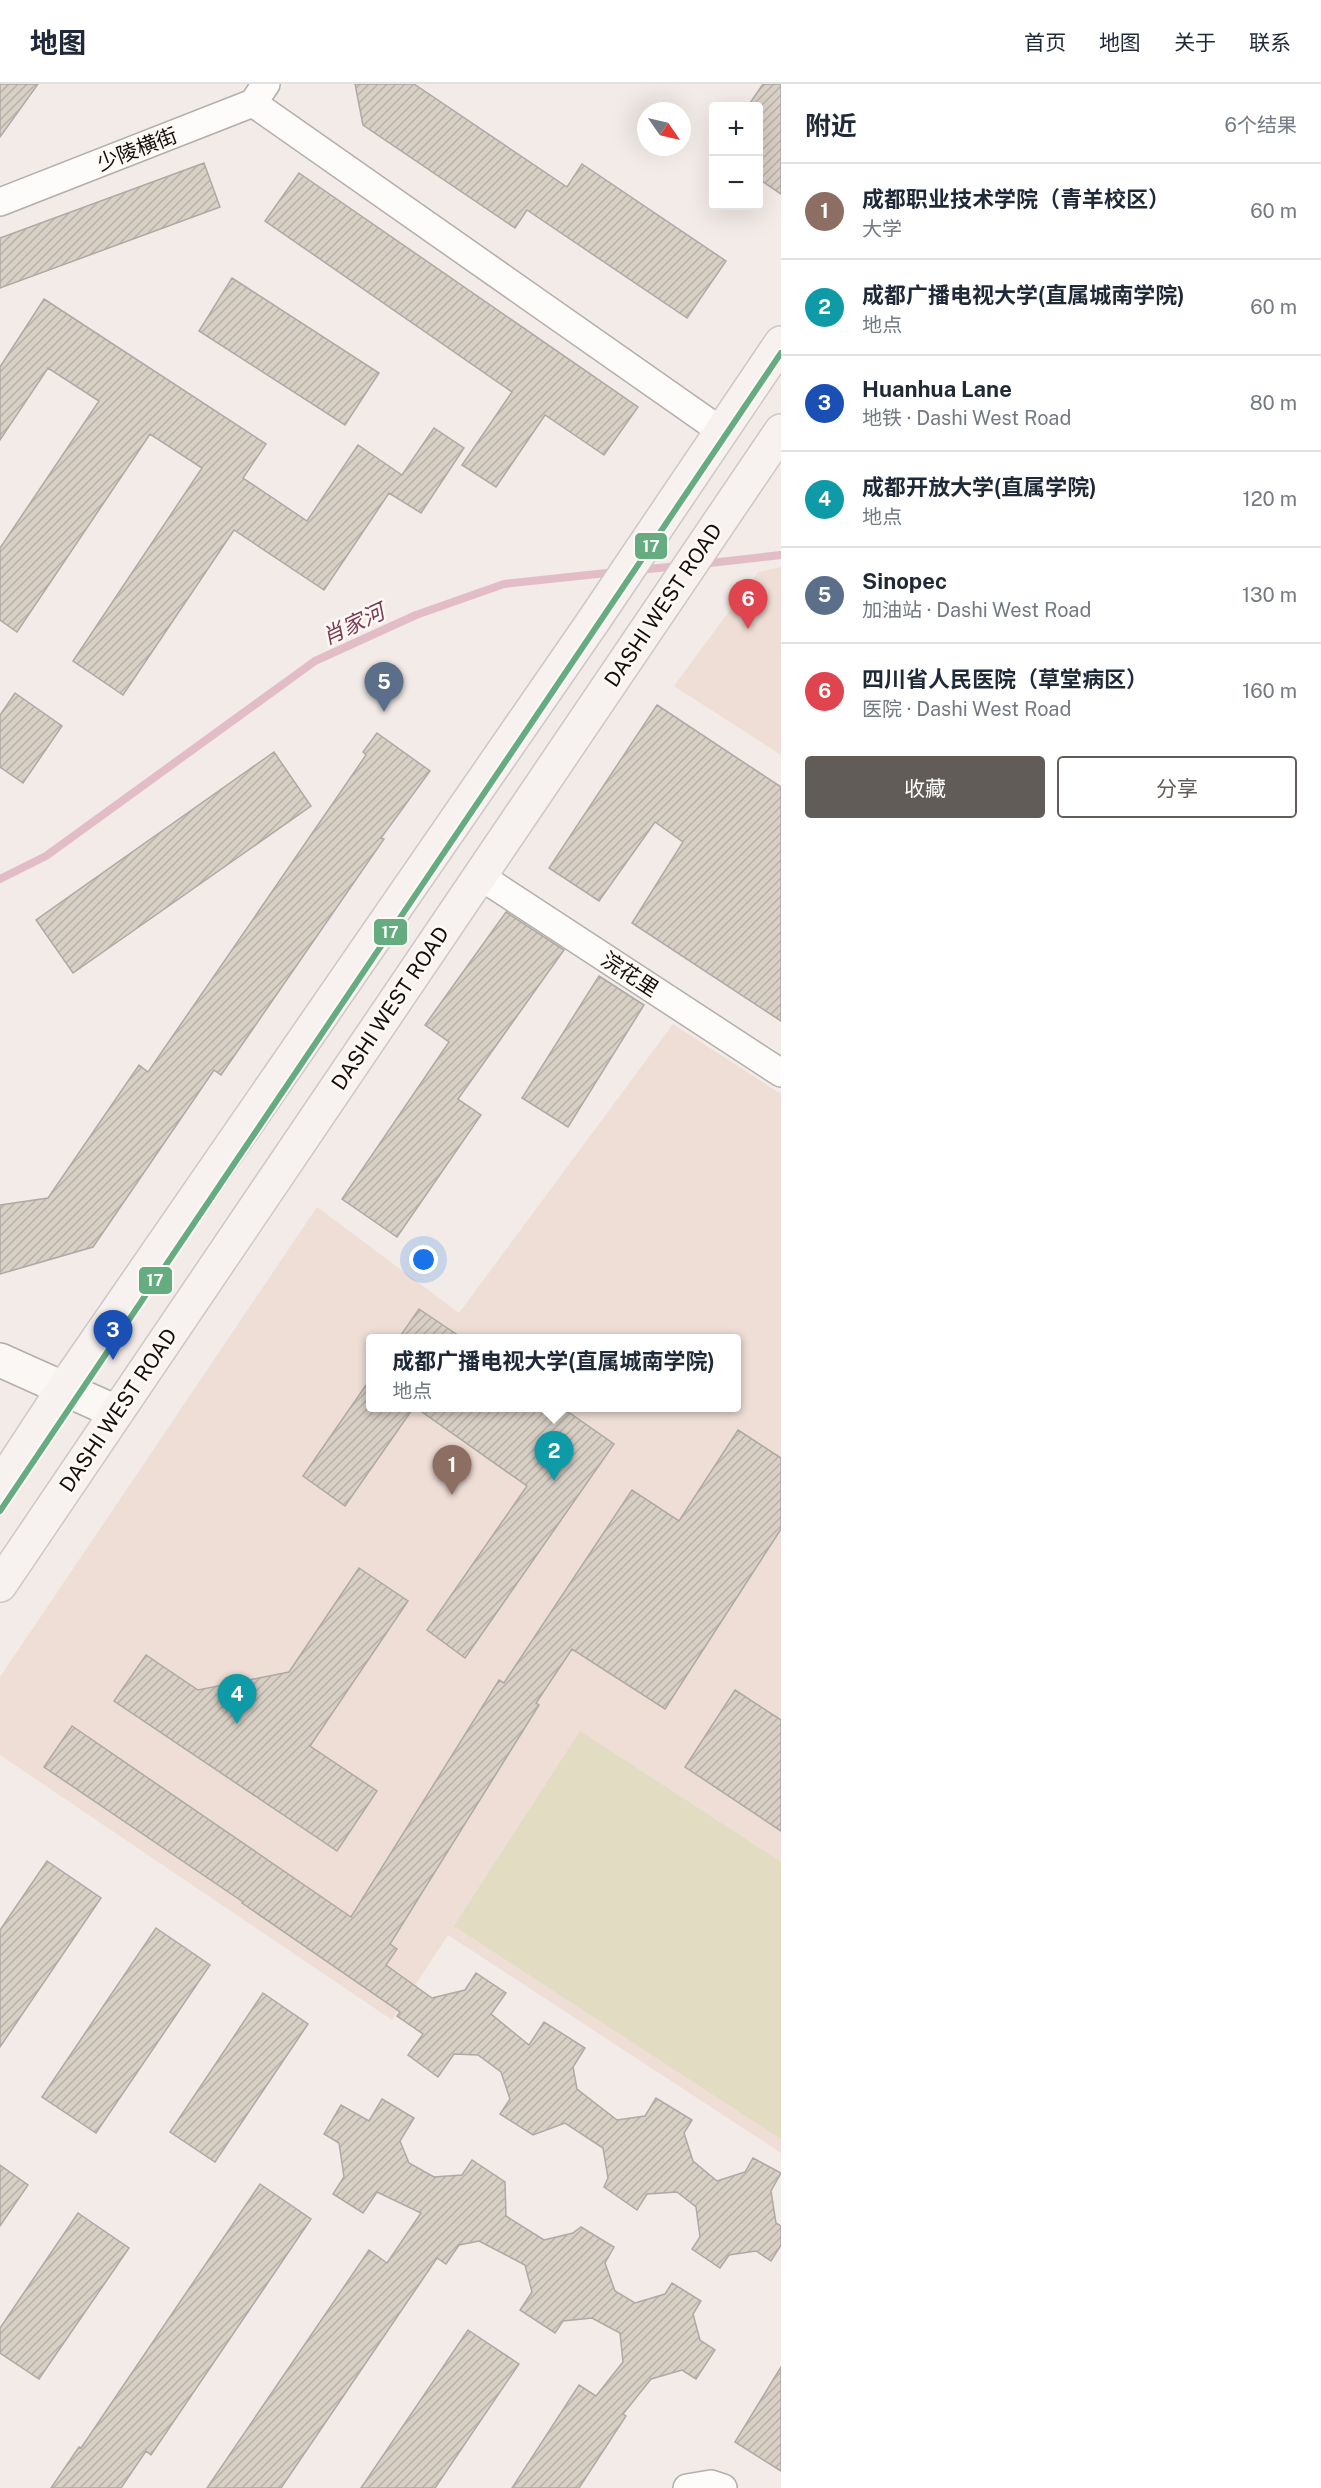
<!DOCTYPE html>
<html lang="zh">
<head>
<meta charset="utf-8">
<style>
	:root { --surface:#fff; --page:#f6f6f7; --text:#1f2937; --muted:#747a83; --line:#e0e1e3; --accent:#625c59 }
	body { margin:0; font-family:"Public Sans","Noto Sans SC",sans-serif; background:var(--page); color:var(--text) }
	.controls { position:absolute; right:18px; top:18px; display:grid; overflow:hidden; border-radius:6px; box-shadow:0 6px 24px #0002 }
	.controls button { width:54px; height:54px; display:grid; place-items:center; padding:0; border:0; border-bottom:2px solid var(--line); background:var(--surface); color:var(--text); font:30px sans-serif }
	.compass { position:absolute; left:637px; top:18px; width:54px; height:54px; border-radius:50%; background:var(--surface); box-shadow:0 6px 24px #0002; rotate:124deg }
	.you { position:absolute; left:424px; top:1176px; width:21px; height:21px; margin:-15px; border:4px solid #fff; border-radius:50%; background:#1a73e8; box-shadow:0 0 0 9px #1a73e833 }
	.badge { display:grid; place-items:center; width:39px; height:39px; border-radius:50%; background:var(--accent); color:#fff; font-size:20px; font-weight:700 }
	.pin { position:absolute; translate:-50% -50px; filter:drop-shadow(0 2px 3px #0008) }
	.pin::after { content:''; position:absolute; top:32px; width:21px; height:18px; background:inherit; clip-path:polygon(0 0,100% 0,50% 100%) }
	.popup { position:absolute; left:366px; top:1250px; width:375px; height:78px; box-sizing:border-box; display:grid; place-content:center; border-radius:6px; background:var(--surface); filter:drop-shadow(0 2px 4px #0005); font-size:20px; white-space:nowrap; color:var(--muted) }
	.popup b { font-size:22px; color:var(--text) }
	.popup::after { content:''; position:absolute; left:50%; top:100%; margin-left:-12px; border:12px solid transparent; border-top-color:var(--surface) }
	.list { margin:0; padding:0; list-style:none }
	h2 { display:flex; justify-content:space-between; align-items:center; height:78px; margin:0; padding:0 24px; font-size:26px }
	h2 small { font-size:20px; font-weight:400; color:var(--muted) }
	.list li { display:grid; grid-template-columns:39px 1fr auto; gap:18px; align-items:center; box-sizing:border-box; height:96px; padding:0 24px; border-top:2px solid var(--line) }
	.list b { display:block; font-size:22px; white-space:nowrap }
	.list p { margin:0; font-size:20px; white-space:nowrap; color:var(--muted) }
	.list em { font-size:20px; font-style:normal; color:var(--muted) }
	.actions { display:flex; gap:12px; padding:18px 24px }
	.actions a { flex:1; padding:14px 0; border:2px solid var(--accent); border-radius:6px; text-align:center; font-size:21px; color:var(--accent) }
	.actions .main { background:var(--accent); color:#fff }
	.map { position:relative; flex:none; width:781px; height:2404px; overflow:hidden }
	header { display:flex; align-items:center; gap:36px; box-sizing:border-box; height:84px; padding:0 30px; background:var(--surface); border-bottom:2px solid var(--line) }
	header strong { font-size:28px }
	nav { display:flex; gap:33px; margin-inline-start:auto; font-size:21px }
	main { display:flex }
	aside { flex:1; background:var(--surface) }
	.map>svg:first-child { display:block }
	.built { fill:#eeded6; fill-rule:evenodd }
	.green { fill:#e2dcc3 }
	.lines { fill:none; stroke-linecap:round; stroke-linejoin:round }
	.stream { stroke:#e2bcc7; stroke-width:8 }
	.building { fill:url(#building-hatch); stroke:#aea9a5; stroke-width:1.5 }
	.street-casing { stroke:#b4adaa; stroke-width:30 }
	.secondary-casing { stroke:#b4adaa; stroke-width:36 }
	.primary-casing { stroke:#ccc8c6; stroke-width:36 }
	.street { stroke:#fdfcfb; stroke-width:27 }
	.secondary { stroke:#fbf7f5; stroke-width:33 }
	.primary { stroke:#f7f1f0; stroke-width:33 }
	.metro-1-casing { stroke:#fff9f6; stroke-width:10 }
	.metro-1 { stroke:#65ac80; stroke-width:6 }
	.labels { text-anchor:middle; dominant-baseline:central; stroke-width:5; stroke-linejoin:round; paint-order:stroke }
	.street-label { font-size:21px; fill:#140f0c; stroke:#fff9f6 }
	.water-label { font-size:22px; font-style:italic; fill:#7a3b54; stroke:#fff9f6 }
	.line-badge { stroke:#fff9f6; stroke-width:2 }
	.badge-label { font-size:16px; text-anchor:middle; font-weight:bold; fill:#fff }
</style>
</head>
<body>
<header>
<strong>地图</strong>
<nav><a>首页</a><a>地图</a><a>关于</a><a>联系</a></nav>
</header>
<main>
<div class="map">
<svg width="781" height="2404" viewBox="0 0 781 2404">
	<defs>
		<pattern id="building-hatch" width="6" height="6" patternUnits="userSpaceOnUse" patternTransform="scale(1.5)"><rect width="6" height="6" fill="#d8cfc5"/><path d="M-1 1l2-2M0 6l6-6M5 7l2-2" fill="none" stroke="#b8b1a8"/></pattern>
	</defs>
	<rect width="100%" height="100%" fill="#f3ebe7"/>
	<path class="built" d="M781,483V671L674,602L758,488Z
		M673,940L781,1010V2069L448,1851L392,1936L0,1671V1593L317,1123L459,1229ZM371,1254H737V1324H371Z"/>
	<path class="green" d="M580,1647L781,1778V2055L454,1842Z"/>
	<g class="lines">
		<path class="stream" d="M701,480L781,471
			M638,486L679,482
			M0,795L46,772L315,577L416,531L504,500L616,488"/>
	</g>
	<path class="building" d="M0,0H38L0,53Z
		M355,0H414L567,103L582,80L726,177L687,234L527,126L515,144L363,41Z
		M763,0H781V110L759,95V22H748Z
		M204,79L220,123L0,204V154Z
		M299,89L638,323L604,371L545,331L496,403L462,381L512,308L265,137Z
		M232,194L379,289L345,341L199,247Z
		M44,215L266,360L243,394L307,437L358,361L402,391L434,344L464,364L421,429L389,409L324,506L234,446L123,611L73,577L202,384L150,350L17,548L0,536V464L99,317L48,284L0,356V283Z
		M15,609L62,642L23,699L0,683V631Z
		M657,621L781,703V937L632,839L683,758L655,738L599,817L549,784Z
		M377,649L430,687L381,754L384,755L221,991L214,986L93,1163L0,1190V1121L48,1114L139,981L148,988L366,671L363,668Z
		M274,668L311,722L73,889L36,836Z
		M506,828L564,866L458,1015L481,1031L397,1153L342,1115L449,958L425,941Z
		M599,892L644,921L568,1043L522,1014Z
		M419,1225L462,1254H399Z
		M371,1294V1323H414L345,1422L303,1392Z
		M415,1323H561L614,1360L465,1574L427,1546L527,1402Z
		M738,1346L781,1374V1445L665,1625L572,1565L536,1619L539,1621L390,1860L397,1865L386,1881L432,1914L465,1906L476,1889L506,1909L491,1930L529,1961L544,1938L585,1964L573,1983L577,2005L617,2036L645,2032L656,2014L692,2036L684,2049L693,2077L717,2097L745,2088L753,2074L781,2089L771,2107L776,2139L781,2142V2161L771,2177L756,2167L729,2171L720,2184L692,2165L700,2153L696,2123L677,2108L647,2110L637,2126L604,2103L608,2094L603,2064L565,2039L533,2051L500,2030L510,2015L501,1988L478,1971L454,1970L438,1993L408,1971L423,1950L397,1932L400,1928L242,1819L243,1818L44,1683L72,1642L351,1833L499,1596L504,1599L632,1406L679,1437Z
		M359,1484L408,1517L310,1662L377,1707L337,1767L114,1617L146,1571L198,1606L289,1588Z
		M735,1606L781,1636V1747L685,1683Z
		M47,1777L101,1814L0,1963V1846Z
		M156,1844L210,1881L96,2049L42,2013Z
		M263,1909L308,1940L215,2078L170,2048Z
		M382,2015L414,2034L400,2057L409,2079L434,2093L462,2091L472,2076L505,2098L506,2132L544,2156L573,2149L581,2143L614,2163L605,2179L615,2207L635,2219L665,2210L672,2199L701,2217L693,2230L700,2256L715,2266L696,2295L682,2286L651,2295L623,2330L626,2332L579,2404H512L579,2301L596,2312L623,2278L620,2249L592,2234L563,2237L555,2249L520,2226L532,2208L525,2181L479,2157L459,2161L446,2180L437,2174L281,2404H207L369,2166L387,2179L421,2129L377,2108L363,2129L333,2110L344,2093L339,2059L324,2050L341,2021L369,2037Z
		M0,2081L28,2101L0,2142Z
		M260,2100L311,2135L151,2371L146,2367L121,2404H51L79,2363L81,2364Z
		M78,2129L129,2164L39,2295L0,2269V2244Z
		M468,2246L519,2280L435,2404H361Z
		M781,2283V2387L735,2358Z"/>
	<g class="lines">
		<g class="street-casing">
			<path id="street" d="M253,19L721,347
				M0,118L253,19L266,0
				M480,792L781,989
				M687,2404L711,2400L723,2404"/>
		</g>
		<g class="secondary-casing">
			<path id="secondary" d="M0,1276L116,1328"/>
		</g>
		<g class="primary-casing">
			<path id="primary" d="M0,1402L64,1304L592,539L781,259
				M0,1501L781,347"/>
		</g>
		<use href="#street" class="street"/>
		<use href="#secondary" class="secondary"/>
		<use href="#primary" class="primary"/>
		<g class="metro-1-casing">
			<path id="metro-1" d="M0,1427L781,269"/>
		</g>
		<use href="#metro-1" class="metro-1"/>
	</g>
	<g class="labels">
		<g class="street-label">
			<text transform="translate(137 65) rotate(-21)">少陵横街</text>
			<text transform="translate(663 521) rotate(-56)">DASHI WEST ROAD</text>
			<text transform="translate(630 890) rotate(33)">浣花里</text>
			<text transform="translate(390 924) rotate(-56)">DASHI WEST ROAD</text>
			<text transform="translate(118 1326) rotate(-56)">DASHI WEST ROAD</text>
		</g>
		<g class="water-label">
			<text transform="translate(353 540) rotate(-25)">肖家河</text>
		</g>
	</g>
	<g class="line-badge">
		<rect x="634" y="448" width="34" height="28" rx="6" fill="#65ac80"/>
		<rect x="373" y="834" width="35" height="28" rx="6" fill="#65ac80"/>
		<rect x="138" y="1182" width="35" height="29" rx="6" fill="#65ac80"/>
	</g>
	<g class="badge-label">
		<text x="651" y="468">17</text>
		<text x="390" y="854">17</text>
		<text x="155" y="1202">17</text>
	</g>
</svg>
<div class="controls">
<button>+</button>
<button>−</button>
</div>
<svg class="compass" viewBox="-18 -18 36 36"><path d="M0-13l5 13h-10z" fill="#e53935"/><path d="M0 13l5-13h-10z" fill="#747a83"/></svg>
<div class="you"></div>
<div class="pin badge" style="left:452px;top:1411px;background:#8d6e63">1</div>
<div class="pin badge" style="left:554px;top:1397px;background:#0f9aa8">2</div>
<div class="popup"><b>成都广播电视大学(直属城南学院)</b>地点</div>
<div class="pin badge" style="left:113px;top:1276px;background:#1a4fb4">3</div>
<div class="pin badge" style="left:237px;top:1640px;background:#0f9aa8">4</div>
<div class="pin badge" style="left:384px;top:628px;background:#5c6f8a">5</div>
<div class="pin badge" style="left:748px;top:545px;background:#e0444e">6</div>
</div>
<aside>
<h2>附近<small>6个结果</small></h2>
<ul class="list">
<li><span class="badge" style="background:#8d6e63">1</span><div><b>成都职业技术学院（青羊校区）</b><p>大学</p></div><em>60 m</em></li>
<li><span class="badge" style="background:#0f9aa8">2</span><div><b>成都广播电视大学(直属城南学院)</b><p>地点</p></div><em>60 m</em></li>
<li><span class="badge" style="background:#1a4fb4">3</span><div><b>Huanhua Lane</b><p>地铁 · Dashi West Road</p></div><em>80 m</em></li>
<li><span class="badge" style="background:#0f9aa8">4</span><div><b>成都开放大学(直属学院)</b><p>地点</p></div><em>120 m</em></li>
<li><span class="badge" style="background:#5c6f8a">5</span><div><b>Sinopec</b><p>加油站 · Dashi West Road</p></div><em>130 m</em></li>
<li><span class="badge" style="background:#e0444e">6</span><div><b>四川省人民医院（草堂病区）</b><p>医院 · Dashi West Road</p></div><em>160 m</em></li>
</ul>
<div class="actions"><a class="main">收藏</a><a>分享</a></div>
</aside>
</main>
</body>
</html>
